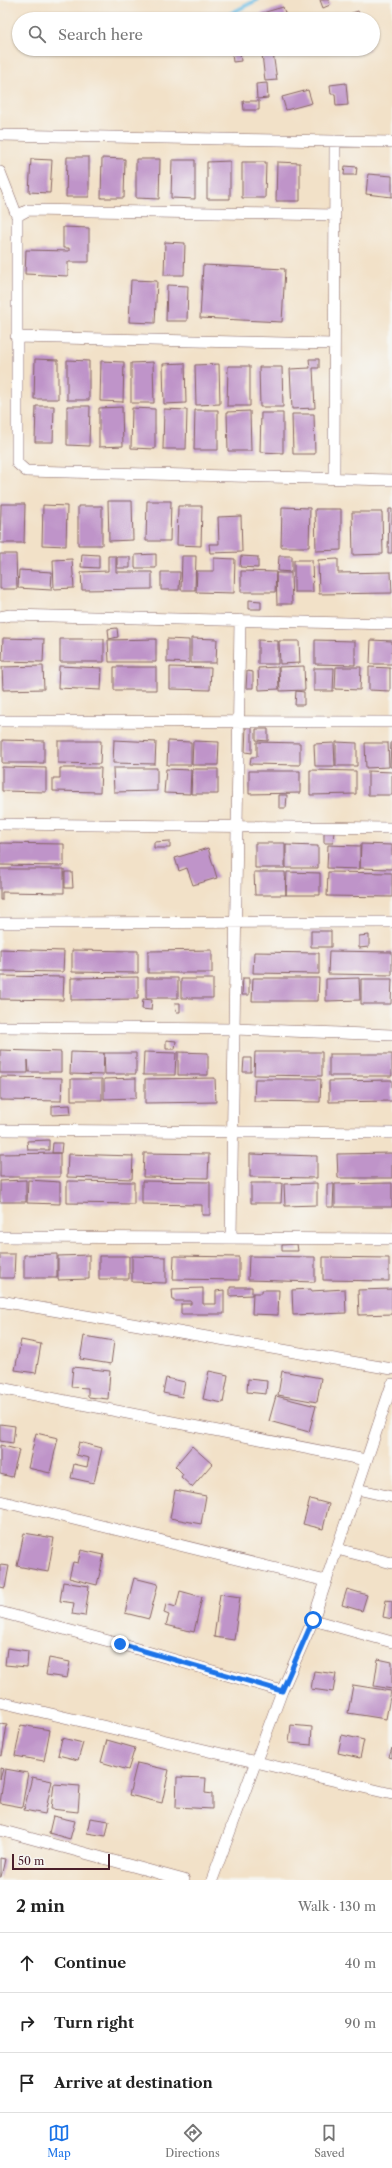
<!DOCTYPE html>
<html lang="en">
<head>
<meta charset="utf-8">
<style>
	:root { --surface:#fff; --page:#f2f2f2; --text:#222; --muted:#767676; --line:#e0e0e0; --accent:#1a73e8 }
	body { margin:0; font-family:"Libre Caslon Text",serif; background:var(--page); color:var(--text) }
	.scale { position:absolute; left:12px; bottom:10px; width:98px; box-sizing:border-box; padding-left:4px; border:2px solid #4a1f2b; border-top:0; font-size:11px; line-height:14px; white-space:nowrap; color:#4a1f2b; -webkit-text-stroke:3px #f6f6f2; paint-order:stroke }
	.stop { position:absolute; width:12px; height:12px; margin:-9px; border:3px solid #1a73e8; border-radius:50%; background:#fff }
	.stop.end { background:#1a73e8; border-color:#fff; box-shadow:0 1px 4px #0008 }
	.list { margin:0; padding:0; list-style:none }
	h2 { display:flex; justify-content:space-between; align-items:center; height:52px; margin:0; padding:0 16px; font-size:17px }
	h2 small { font-size:13px; font-weight:400; color:var(--muted) }
	.list li { display:grid; grid-template-columns:26px 1fr auto; gap:12px; align-items:center; box-sizing:border-box; height:60px; padding:0 16px; border-top:1px solid var(--line) }
	.list b { display:block; font-size:15px; white-space:nowrap }
	.list em { font-size:13px; font-style:normal; color:var(--muted) }
	.icon { flex:none; width:22px; height:22px; fill:none; stroke:currentColor; stroke-width:2; stroke-linecap:round; stroke-linejoin:round }
	.map { position:relative; flex:none; width:392px; height:1880px; overflow:hidden }
	.search { position:absolute; background:var(--surface); box-shadow:0 1px 3px #0004; left:12px; right:12px; top:12px; height:44px; display:flex; align-items:center; gap:10px; box-sizing:border-box; padding:0 14px; border-radius:22px; color:var(--muted); font-size:15px }
	.sheet { height:232px; background:var(--surface) }
	nav { display:flex; justify-content:space-around; align-items:center; box-sizing:border-box; height:56px; border-top:1px solid var(--line); background:var(--surface); font-size:11px; color:var(--muted) }
	nav a { display:grid; justify-items:center; gap:2px }
	nav .on { color:var(--accent) }
	.map>svg:first-child { display:block }
	.lines { fill:none; stroke-linecap:round; stroke-linejoin:round }
	.stream { stroke:#67bce4; stroke-width:4 }
	.building { fill:#bf94c9 }
	.street-casing { stroke:#856362; stroke-width:12 }
	.street { stroke:#fff; stroke-width:11 }
	.route { stroke:#1a73e8; stroke-width:5 }
</style>
</head>
<body>
<div class="map">
<svg width="392" height="1880" viewBox="0 0 392 1880">
	<rect width="100%" height="100%" fill="#f6f6f2"/>
	<filter id="ink" filterUnits="userSpaceOnUse"><feTurbulence type="fractalNoise" baseFrequency=".025" numOctaves="2"/><feDisplacementMap in="SourceGraphic" scale="8" xChannelSelector="R" yChannelSelector="G"/><feConvolveMatrix kernelMatrix="1 2 1 2 8 2 1 2 1" color-interpolation-filters="sRGB"/></filter>
	<filter id="wash" filterUnits="userSpaceOnUse"><feTurbulence type="fractalNoise" baseFrequency=".012" numOctaves="4" result="noise"/><feDisplacementMap in="SourceGraphic" scale="16" xChannelSelector="R" yChannelSelector="G"/><feGaussianBlur stdDeviation="0.9" result="paint"/><feColorMatrix in="noise" values="0 0 0 0 0 0 0 0 0 0 0 0 0 0 0 0 0 1.4 0 .05"/><feComposite in="paint" operator="in"/></filter>
	<g filter="url(#wash)">
		<rect width="100%" height="100%" fill="#f2e1c8"/>
		<g class="lines">
			<path class="stream" d="M220,19L257,0"/>
		</g>
		<g id="blocks">
			<path class="building" d="M320,0H328L330,5L323,8Z
				M283,7L286,16L278,19H261L259,14Z
				M358,11L361,19H347L346,15Z
				M357,49H371L359,53Z
				M240,53L241,61L233,62L232,54Z
				M273,53L277,80L265,81L262,54Z
				M267,83L268,98L257,99L256,84Z
				M346,83L348,105L336,106L335,94H331L330,85Z
				M308,90L312,103L286,110L282,97Z
				M243,101H259V110H244Z
				M67,157H89V197H66Z
				M102,158L125,159L124,198H101Z
				M31,159L52,160L50,193L29,192Z
				M136,159H160L159,199L136,198Z
				M172,160H195V199L171,198Z
				M230,161V199H207V162Z
				M242,162H266L265,198H242Z
				M277,162L300,163V201H276Z
				M345,166L357,167L356,175H344Z
				M368,174L392,176V197L366,194Z
				M63,227L89,228V262H68V276L25,274L26,250L69,251V248H63Z
				M165,242L185,243L184,275H164Z
				M203,265L285,269L282,322L200,318Z
				M131,280L157,281L155,323L129,322Z
				M167,285L188,286L187,321H166Z
				M35,359L58,360V399H34Z
				M309,359H319V368H313L315,408L292,409L290,369L310,368Z
				M67,360L89,361V400H67Z
				M101,361L124,362L123,402L100,401Z
				M153,362L154,403H131V363Z
				M185,363L186,403L164,404L163,364Z
				M219,364L220,404L196,405L195,365Z
				M228,366H250V406H227Z
				M259,367H282L283,407H260Z
				M36,406H54L53,442H35Z
				M67,406H90L89,446L67,445Z
				M122,407L123,446L99,447V408Z
				M132,408L155,409V449L131,448Z
				M164,409L187,410L186,449H163Z
				M195,410H218V450H194Z
				M250,411L251,451H228L227,412Z
				M261,413H283V453L260,452Z
				M292,414H314L315,454H293Z
				M108,501H132L133,540L109,541Z
				M147,501H171L170,541H146Z
				M1,504H25L24,543H0Z
				M43,505L67,506L66,546L42,545Z
				M78,506H102V545H78Z
				M178,506H202L201,546L177,545Z
				M282,507L310,508L309,547H281Z
				M315,509H341V550L316,551Z
				M389,509H392V553H388Z
				M352,512H382L383,554L353,555Z
				M241,516L242,552L210,553L209,544H219L218,517Z
				M0,554H16L17,589H0Z
				M82,554L99,555V568L81,567Z
				M156,554V568H135V555Z
				M108,556H116V572H152V589L82,590L81,572L108,571Z
				M182,556H196L195,590H181Z
				M241,556L258,557V568L240,567Z
				M279,556H292V572L278,571Z
				M117,557H130V568H117Z
				M214,558L235,559L234,593L196,592L197,571H214Z
				M72,559L74,588L54,589L53,560Z
				M338,559V573L391,572L392,593L319,594L318,560Z
				M294,560H312L313,592H294Z
				M19,570L52,572L51,590L18,588Z
				M241,571L276,572L275,592H241Z
				M161,572H180L179,590H161Z
				M276,573H291L292,604H277Z
				M249,600L261,601V609H249Z
				M117,628L118,637L109,639L108,629Z
				M3,638L44,639L43,662L2,661Z
				M191,638L217,639L216,663H191Z
				M60,639H104V662H60Z
				M156,639V662H109L108,640Z
				M167,639L189,640V663L167,662Z
				M258,640L278,641V664H258Z
				M315,640L355,641V665L315,664Z
				M371,640L392,641V664H370Z
				M279,641H299L300,663L280,664Z
				M43,666L44,689L3,690L2,667Z
				M59,666L102,668L101,690L58,688Z
				M304,666L305,690L280,691L279,667Z
				M114,667H156V690H114Z
				M170,667L211,668L210,690L170,689Z
				M278,667L279,689L259,690L258,668Z
				M336,667H361L360,690L335,689Z
				M369,667L390,668V691L369,690Z
				M314,668H334L333,691H314Z
				M247,671L253,672V688H246Z
				M296,691L304,692V705H295Z
				M246,726H252V753L245,752Z
				M256,729H268V741L256,740Z
				M2,740L44,741V763H2Z
				M114,740L156,742L155,764L113,763Z
				M58,741H101L100,764L58,763Z
				M168,741L191,742V765H167Z
				M193,741L219,742L218,765H192Z
				M257,742L300,743V765L250,764L251,757H257Z
				M336,742L357,743V766H336Z
				M391,742H392V767H390Z
				M334,743L335,766H315L314,744Z
				M365,743H388L389,767L366,768Z
				M2,767L46,768V792L2,791Z
				M60,768H101L100,792L53,791V778H60Z
				M113,768H157V791L114,792Z
				M166,769L191,770L190,794L164,793Z
				M192,769H218V794H191Z
				M310,770L356,771V794L310,795Z
				M249,771H300V793L249,794Z
				M368,771L392,772V795H368Z
				M279,795H287L286,808H279Z
				M324,831H334L333,843H324Z
				M170,841V848H154V842Z
				M0,843L64,844V866L0,865Z
				M255,843H285V868H255Z
				M361,844L392,845V869L360,868Z
				M286,845L318,846V868H286Z
				M328,845L360,846V869L327,868Z
				M208,848L217,878L193,885L187,868L179,871L175,858Z
				M0,869H64V893L2,892V900H0Z
				M65,872H72L73,888H65Z
				M254,872H285L286,895H255Z
				M287,872L320,873V895H286Z
				M328,872L392,873V897L327,896Z
				M311,931H331V947H311Z
				M369,935V947L359,948V936Z
				M0,949L64,951L63,972L0,971Z
				M72,950L138,951V973L72,972Z
				M212,950V973H148V951Z
				M329,951L392,952V975L328,974Z
				M254,952L319,953V974L253,973Z
				M0,976L64,977L63,1000L0,999Z
				M138,977V999L71,1000V978Z
				M146,978H178V998H146Z
				M243,978H249V995H242Z
				M253,978H319L318,1001H252Z
				M359,978L360,1000L326,1001V979Z
				M181,979H213V998H181Z
				M361,979H392L391,1004H361Z
				M143,999L152,1000L151,1010L142,1009Z
				M175,1003H180V1012H176Z
				M166,1040L176,1041L175,1049H166Z
				M0,1050L61,1052V1072H29L28,1060V1073H0Z
				M71,1052L104,1053L103,1075L70,1074Z
				M144,1052L176,1053L175,1075H143Z
				M178,1052L208,1053V1075H178Z
				M255,1052H322V1076L254,1075Z
				M104,1053H136V1074H105Z
				M329,1054H392V1076H329Z
				M244,1058H251V1072H243Z
				M0,1077L62,1078L61,1101L0,1100Z
				M136,1078V1098L104,1099V1079Z
				M215,1078L216,1102L145,1103V1079Z
				M71,1079H102V1100H71Z
				M255,1079H321L320,1102L254,1101Z
				M392,1080V1101L329,1102V1081Z
				M70,1105L71,1114L52,1115V1106Z
				M49,1140V1150H28L27,1141Z
				M53,1143H62L61,1153H52Z
				M60,1153V1177H0V1154Z
				M144,1153L209,1154L208,1178L143,1177Z
				M392,1153V1178H338L337,1154Z
				M68,1154L133,1156L132,1179L67,1177Z
				M250,1154L317,1156V1178L250,1177Z
				M26,1180V1202H0V1181Z
				M28,1180L60,1182V1204L27,1203Z
				M67,1181L134,1182V1204L67,1203Z
				M142,1181L210,1182V1215H202V1205L142,1204Z
				M251,1183H282L281,1203H251Z
				M317,1183V1205L285,1206L284,1184Z
				M392,1183V1207H335V1184Z
				M327,1184H334L333,1207H327Z
				M297,1244L298,1251H282V1245Z
				M0,1254H15L14,1278H0Z
				M57,1254V1278H24V1255Z
				M89,1255V1279L58,1280V1256Z
				M99,1256H129V1279H99Z
				M132,1256L166,1257V1283L132,1282Z
				M174,1256L239,1257V1280L173,1279Z
				M249,1256L315,1257V1282L248,1280Z
				M323,1257L389,1258V1281L323,1280Z
				M230,1287H252V1295L230,1296Z
				M203,1288V1304H216V1291L224,1290V1314H181V1304H191V1301H173L172,1289Z
				M311,1289V1291L345,1289L346,1313L293,1315L292,1290Z
				M392,1289V1314L359,1315L358,1290Z
				M262,1290H279L278,1315L252,1314L253,1293H262Z
				M84,1336L114,1341L111,1364L80,1359Z
				M21,1340L41,1344L36,1373L15,1370Z
				M73,1367L110,1371L108,1399L88,1397V1388L71,1387Z
				M209,1371L228,1375L223,1403L203,1399Z
				M282,1371L321,1378L317,1402L278,1395Z
				M166,1378L185,1382L182,1397L163,1393Z
				M248,1379L267,1381L266,1394L247,1392Z
				M276,1396L316,1406L309,1432L269,1421Z
				M0,1424L15,1426L13,1443L0,1441Z
				M36,1433L58,1438L50,1473L28,1468Z
				M79,1442L102,1448L94,1483L71,1478L74,1464L87,1467L89,1458L76,1455Z
				M0,1445L19,1450L12,1477L0,1474Z
				M192,1446L212,1464L192,1487L181,1477L183,1474L175,1466Z
				M175,1490L206,1496L201,1524L170,1518Z
				M310,1499L329,1504L323,1529L303,1524Z
				M24,1533L54,1538L48,1572L17,1566Z
				M81,1550L104,1555L97,1585L69,1578L73,1562L78,1563Z
				M0,1565L9,1566L5,1588L0,1587Z
				M134,1578L158,1584L149,1619L125,1613Z
				M63,1582L89,1586L85,1616L72,1614L74,1603L60,1601Z
				M347,1589L367,1595L362,1611L342,1605Z
				M180,1591L202,1597L194,1632L166,1625L169,1615L164,1613L166,1604L176,1607Z
				M220,1594L240,1597L234,1640L214,1637Z
				M386,1600L392,1601V1619L383,1617Z
				M7,1648L28,1651L27,1667L5,1665Z
				M49,1658L70,1662L67,1678L46,1675Z
				M378,1659L392,1662V1689L374,1686Z
				M314,1671L336,1674L333,1692L311,1689Z
				M353,1685L391,1691L386,1719L348,1713Z
				M0,1724L7,1725L2,1756L0,1755Z
				M21,1725L50,1730L44,1761L15,1756Z
				M291,1725L312,1727L311,1745L289,1743Z
				M342,1735L364,1740L360,1758L338,1753Z
				M62,1738L83,1743L78,1760L58,1755Z
				M107,1740L135,1748L128,1770L101,1762Z
				M392,1748V1758L389,1757Z
				M137,1763L169,1770L162,1803L129,1795Z
				M0,1768L3,1769L0,1779Z
				M5,1769L28,1773L22,1807L0,1803Z
				M32,1777L52,1781L45,1814L24,1810Z
				M177,1777L206,1778L205,1793L212,1794V1809L176,1807Z
				M54,1784L80,1786L78,1812L51,1809Z
				M53,1816L75,1821L70,1839L49,1833Z
				M90,1818L109,1821L106,1836L87,1833Z
				M0,1858L5,1859L1,1877H0Z"/>
		</g>
	</g>
	<g filter="url(#ink)">
		<use href="#blocks" fill-opacity="0" stroke="#856362" stroke-width="1"/>
		<g class="lines">
			<g class="street-casing">
				<path id="street" d="M0,135L392,142
					M0,172L17,216
					M335,215L28,210L17,216V463L26,471L392,480
					M16,337L334,344
					M334,478L335,141
					M0,617L10,615L392,624
					M0,721L392,722
					M0,824L392,828
					M0,923L392,922
					M0,1027L234,1029L392,1035
					M0,1130L392,1133
					M0,1237L392,1239
					M231,1238L240,620
					M0,1301L392,1369
					M0,1388L366,1460
					M357,1489L392,1497
					M0,1501L326,1581
					M337,1549L392,1563
					M0,1612L120,1644L282,1691
					M313,1620L392,1642
					M0,1702L392,1794
					M0,1830L184,1880
					M212,1880L282,1691L313,1620L392,1384"/>
			</g>
			<use href="#street" class="street"/>
		</g>
	</g>
	<g class="lines" filter="url(#ink)">
		<path class="route" d="M120,1644L282,1691L313,1620"/>
	</g>
</svg>
<div class="scale">50 m</div>
<div class="stop" style="left:313px;top:1620px"></div>
<div class="stop end" style="left:120px;top:1644px"></div>
<div class="search"><svg class="icon" aria-label="search" viewBox="0 0 24 24"><circle cx="10" cy="10" r="6"/><path d="M15 15l6 6"/></svg>Search here</div>
</div>
<section class="sheet">
<h2>2 min<small>Walk · 130 m</small></h2>
<ul class="list">
<li><svg class="icon" aria-label="ahead" viewBox="0 0 24 24"><path d="M12 20V5M6 11l6-6 6 6"/></svg><div><b>Continue</b></div><em>40 m</em></li>
<li><svg class="icon" aria-label="right" viewBox="0 0 24 24"><path d="M7 20v-9h11M14 6l5 5-5 5"/></svg><div><b>Turn right</b></div><em>90 m</em></li>
<li><svg class="icon" aria-label="arrive" viewBox="0 0 24 24"><path d="M6 21V4h12l-3 4 3 4H6"/></svg><div><b>Arrive at destination</b></div></li>
</ul>
</section>
<nav>
<a class="on"><svg class="icon" aria-label="map" viewBox="0 0 24 24"><path d="M3 6l6-2 6 2 6-2v14l-6 2-6-2-6 2zM9 4v14M15 6v14"/></svg>Map</a>
<a><svg class="icon" aria-label="directions" viewBox="0 0 24 24"><path d="M12 3l9 9-9 9-9-9zM9 14v-3h6M13 9l2 2-2 2"/></svg>Directions</a>
<a><svg class="icon" aria-label="saved" viewBox="0 0 24 24"><path d="M7 4h10v16l-5-4-5 4z"/></svg>Saved</a>
</nav>
</body>
</html>
